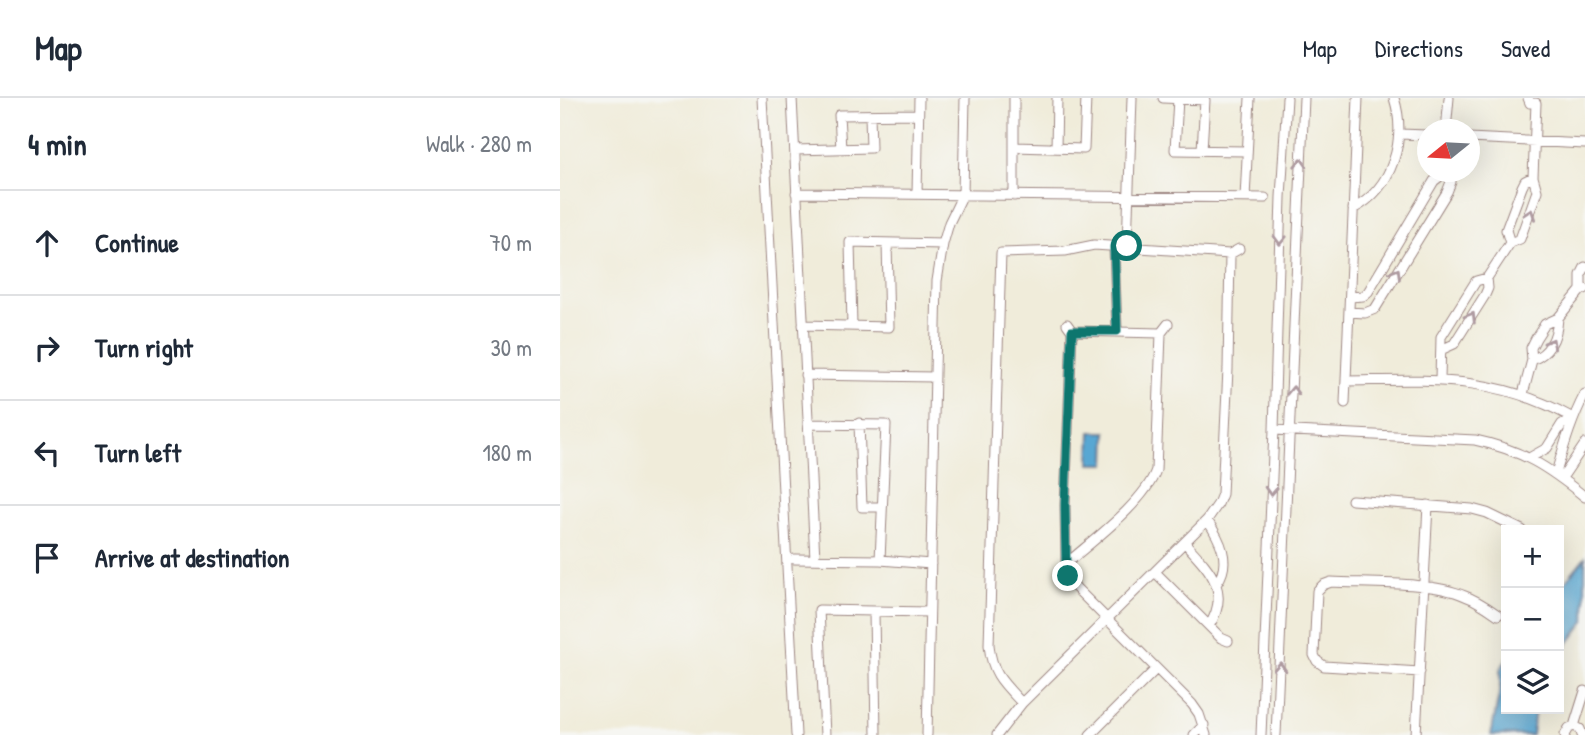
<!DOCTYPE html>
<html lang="en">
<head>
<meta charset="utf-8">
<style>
	:root { --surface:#fff; --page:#f2f2f3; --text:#1f2937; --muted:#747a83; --line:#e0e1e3 }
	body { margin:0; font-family:"Patrick Hand",sans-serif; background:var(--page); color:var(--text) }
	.controls { position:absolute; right:21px; bottom:21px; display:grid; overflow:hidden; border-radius:0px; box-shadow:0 7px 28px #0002 }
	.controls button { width:63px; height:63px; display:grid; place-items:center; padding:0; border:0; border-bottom:2px solid var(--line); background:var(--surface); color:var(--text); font:35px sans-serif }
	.compass { position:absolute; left:857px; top:21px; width:63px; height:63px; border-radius:50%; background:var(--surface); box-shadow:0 7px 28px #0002; rotate:252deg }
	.stop { position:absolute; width:21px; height:21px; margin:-16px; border:5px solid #0f766e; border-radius:50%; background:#fff }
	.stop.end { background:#0f766e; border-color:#fff; box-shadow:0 2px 7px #0008 }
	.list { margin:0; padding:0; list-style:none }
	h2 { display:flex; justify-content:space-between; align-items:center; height:91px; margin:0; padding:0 28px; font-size:30px }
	h2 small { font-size:23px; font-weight:400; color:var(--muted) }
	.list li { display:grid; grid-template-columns:46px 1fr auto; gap:21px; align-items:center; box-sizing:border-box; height:105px; padding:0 28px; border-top:2px solid var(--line) }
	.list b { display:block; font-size:26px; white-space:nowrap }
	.list em { font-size:23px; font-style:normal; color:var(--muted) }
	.icon { flex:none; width:38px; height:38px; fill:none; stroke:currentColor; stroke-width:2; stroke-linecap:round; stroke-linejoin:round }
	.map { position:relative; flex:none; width:1025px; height:637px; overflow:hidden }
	header { display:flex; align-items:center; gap:42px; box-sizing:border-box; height:98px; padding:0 35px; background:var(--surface); border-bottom:2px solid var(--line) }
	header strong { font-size:33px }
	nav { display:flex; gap:38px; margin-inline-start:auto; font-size:24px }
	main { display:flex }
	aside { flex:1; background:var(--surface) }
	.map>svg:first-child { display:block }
	.water { fill:#59a7d3; stroke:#52637f; stroke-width:2 }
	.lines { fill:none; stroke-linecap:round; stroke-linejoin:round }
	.minor-casing { stroke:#9d8682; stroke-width:11 }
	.minor { stroke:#fff; stroke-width:9 }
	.oneway { stroke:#ae9aa0 }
	.route { stroke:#0f766e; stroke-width:9 }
</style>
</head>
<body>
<header>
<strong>Map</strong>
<nav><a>Map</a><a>Directions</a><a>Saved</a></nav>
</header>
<main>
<aside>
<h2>4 min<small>Walk · 280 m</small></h2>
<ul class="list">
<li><svg class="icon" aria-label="ahead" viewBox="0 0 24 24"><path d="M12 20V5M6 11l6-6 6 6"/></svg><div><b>Continue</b></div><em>70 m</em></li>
<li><svg class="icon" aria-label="right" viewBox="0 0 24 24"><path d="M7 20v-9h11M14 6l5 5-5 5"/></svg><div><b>Turn right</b></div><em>30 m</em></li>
<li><svg class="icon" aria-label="left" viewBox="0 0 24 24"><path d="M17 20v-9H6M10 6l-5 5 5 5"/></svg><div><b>Turn left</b></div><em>180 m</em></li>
<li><svg class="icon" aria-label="arrive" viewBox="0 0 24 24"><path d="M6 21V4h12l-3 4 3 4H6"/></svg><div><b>Arrive at destination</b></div></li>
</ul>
</aside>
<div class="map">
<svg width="1025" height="637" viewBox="0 0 1025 637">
	<rect width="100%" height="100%" fill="#f6f6f2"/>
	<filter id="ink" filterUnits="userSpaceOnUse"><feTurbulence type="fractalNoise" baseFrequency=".0143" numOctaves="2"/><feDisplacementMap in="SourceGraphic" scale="14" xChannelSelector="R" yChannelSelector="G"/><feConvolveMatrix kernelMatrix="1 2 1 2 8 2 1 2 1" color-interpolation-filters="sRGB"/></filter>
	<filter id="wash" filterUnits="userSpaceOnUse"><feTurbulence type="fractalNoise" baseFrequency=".00686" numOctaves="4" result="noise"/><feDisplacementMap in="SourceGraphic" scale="28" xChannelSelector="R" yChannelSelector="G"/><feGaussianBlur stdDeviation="1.57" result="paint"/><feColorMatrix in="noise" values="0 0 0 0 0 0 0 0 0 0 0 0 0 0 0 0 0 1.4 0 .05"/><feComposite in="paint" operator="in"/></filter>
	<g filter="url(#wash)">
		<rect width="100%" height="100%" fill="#f0ecda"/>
		<path class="water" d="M531,334H547L546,366H530Z
			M1025,459V523L999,558V491Z
			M946,562V611H975L972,637H931L940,592V572Z"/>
	</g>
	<g filter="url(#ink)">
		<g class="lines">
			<g class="minor-casing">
				<path id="minor" d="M202,0L236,637
					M232,0L255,461
					M603,0L645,2L642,52
					M968,0L970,5H976
					M618,1L615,52L687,53
					M886,32L889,0
					M840,36L867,37
					M909,40L1025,46
					M454,49L524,51L526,0
					M496,50L497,0
					M281,51L279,17L358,16
					M235,52L311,50L310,17
					M236,95L705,100
					M357,95L359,0
					M454,98V0
					M685,100L690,0
					M793,111C833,90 847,41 834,0
					M950,145L946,132L962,89L965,83L973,79
					M567,148L572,0
					M554,149L557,233
					M1021,192V177L1025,169
					M790,199L803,198L808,194L874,83L886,74
					M789,214L805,215L815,211L887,94L891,84L886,74
					M507,226L512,233L505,407L506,466L508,478L516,490L632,606L639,616L646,637
					M243,227L329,229L327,145
					M292,228L290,144L383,146
					M512,233L601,235
					M883,251L894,246L925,197L928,190L927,180L950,145L960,141L977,93L973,79L976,5
					M972,262C990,255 997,239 998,220
					M245,277L375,279
					M880,282L881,239L916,183L927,180
					M786,283C872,282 934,276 1013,320
					M963,296L972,262L971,250L976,240L985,226L998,220L1021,192L1025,191
					M785,305L798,0
					M299,325L302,409H321
					M248,326L326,327L320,462
					M714,332L915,342C962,352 988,369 1025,399
					M971,359L987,350L1002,326L1013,320
					M996,375C1004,348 1012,320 1025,296
					M1002,380L1025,346
					M792,402L912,411L927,415L962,432
					M647,422C660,441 672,464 657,485
					M625,445C648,470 672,492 649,528
					M234,461L320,462L371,466
					M506,466C532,443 585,404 596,372L601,235L608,226
					M595,474L661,540L668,543
					M314,514L316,637
					M860,574L764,568L757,563L754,557L757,493L763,487L771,484C808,486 872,483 905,498C917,502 928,510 938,517
					M462,605C443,585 432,576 429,547L441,155L505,153L534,147L670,156L679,151
					M1014,628L1020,631L1022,637
					M265,637L259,512L369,514
					M367,637L377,183L383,146L389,125L403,96L405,0
					M437,637L462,605L647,422L658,406L662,396L668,271L670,156
					M530,637L596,571
					M634,637L644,627
					M701,637L714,332L721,99L727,0
					M716,637L744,0
					M856,637L868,407
					M1005,637L1009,630L1014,628L1025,593"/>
			</g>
			<use href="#minor" class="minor"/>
		</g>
		<defs><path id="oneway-chevron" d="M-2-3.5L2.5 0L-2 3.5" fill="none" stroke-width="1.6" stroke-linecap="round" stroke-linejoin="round" transform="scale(1.75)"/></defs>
		<g class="oneway">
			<use href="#oneway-chevron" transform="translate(741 65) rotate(-87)"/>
			<use href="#oneway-chevron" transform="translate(970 116) rotate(-71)"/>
			<use href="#oneway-chevron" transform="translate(720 142) rotate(92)"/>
			<use href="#oneway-chevron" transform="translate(836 175) rotate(-59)"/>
			<use href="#oneway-chevron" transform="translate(911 219) rotate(-58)"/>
			<use href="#oneway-chevron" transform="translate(991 245) rotate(-61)"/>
			<use href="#oneway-chevron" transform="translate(733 293) rotate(-88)"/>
			<use href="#oneway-chevron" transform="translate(711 393) rotate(93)"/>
			<use href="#oneway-chevron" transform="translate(720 569) rotate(-87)"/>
		</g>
	</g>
	<g class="lines" filter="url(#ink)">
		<path class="route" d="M508,478L506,466L505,407L512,233H557L554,149L567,148"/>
	</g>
</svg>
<div class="controls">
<button>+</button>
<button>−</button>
<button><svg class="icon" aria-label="layers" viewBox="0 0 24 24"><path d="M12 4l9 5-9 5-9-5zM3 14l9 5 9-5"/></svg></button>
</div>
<svg class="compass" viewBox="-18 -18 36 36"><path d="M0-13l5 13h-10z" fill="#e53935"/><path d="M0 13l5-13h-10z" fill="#747a83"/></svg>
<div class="stop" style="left:567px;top:148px"></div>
<div class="stop end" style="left:508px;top:478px"></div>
</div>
</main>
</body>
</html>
